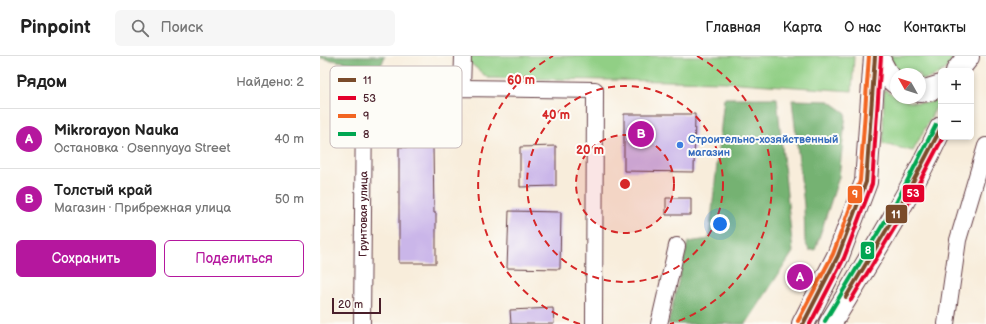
<!DOCTYPE html>
<html lang="ru">
<head>
<meta charset="utf-8">
<style>
	:root { --surface:#fff; --page:#f6f6f6; --text:#222; --muted:#767676; --line:#e0e0e0; --accent:#b5179e }
	body { margin:0; font-family:"Balsamiq Sans",sans-serif; background:var(--page); color:var(--text) }
	.controls { position:absolute; right:12px; top:12px; display:grid; overflow:hidden; border-radius:6px; box-shadow:0 2px 6px #0003 }
	.controls button { width:36px; height:36px; display:grid; place-items:center; padding:0; border:0; border-bottom:1px solid var(--line); background:var(--surface); color:var(--text); font:20px sans-serif }
	.compass { position:absolute; left:570px; top:12px; width:36px; height:36px; border-radius:50%; background:var(--surface); box-shadow:0 2px 6px #0003; rotate:309deg }
	.scale { position:absolute; left:12px; bottom:10px; width:49px; box-sizing:border-box; padding-left:4px; border:2px solid #4a1f2b; border-top:0; font-size:11px; line-height:14px; white-space:nowrap; color:#4a1f2b; -webkit-text-stroke:3px #fdfcf7; paint-order:stroke }
	.you { position:absolute; left:400px; top:168px; width:14px; height:14px; margin:-10px; border:3px solid #fff; border-radius:50%; background:#1a73e8; box-shadow:0 0 0 6px #1a73e833 }
	.badge { display:grid; place-items:center; width:26px; height:26px; border-radius:50%; background:var(--accent); color:#fff; font-size:13px; font-weight:700 }
	.pin { position:absolute; translate:-50% -50%; border:2px solid #fff; box-shadow:0 1px 4px #0006 }
	.list { margin:0; padding:0; list-style:none }
	h2 { display:flex; justify-content:space-between; align-items:center; height:52px; margin:0; padding:0 16px; font-size:17px }
	h2 small { font-size:13px; font-weight:400; color:var(--muted) }
	.list li { display:grid; grid-template-columns:26px 1fr auto; gap:12px; align-items:center; box-sizing:border-box; height:60px; padding:0 16px; border-top:1px solid var(--line) }
	.list b { display:block; font-size:15px; white-space:nowrap }
	.list p { margin:0; font-size:13px; white-space:nowrap; color:var(--muted) }
	.list em { font-size:13px; font-style:normal; color:var(--muted) }
	.actions { display:flex; gap:8px; padding:12px 16px }
	.actions a { flex:1; padding:9px 0; border:1px solid var(--accent); border-radius:6px; text-align:center; font-size:14px; color:var(--accent) }
	.actions .main { background:var(--accent); color:#fff }
	.icon { flex:none; width:22px; height:22px; fill:none; stroke:currentColor; stroke-width:2; stroke-linecap:round; stroke-linejoin:round }
	.map { position:relative; flex:none; width:666px; height:268px; overflow:hidden }
	header { display:flex; align-items:center; gap:24px; box-sizing:border-box; height:56px; padding:0 20px; background:var(--surface); border-bottom:1px solid var(--line) }
	header strong { font-size:19px }
	nav { display:flex; gap:22px; margin-inline-start:auto; font-size:14px }
	.search { width:280px; height:36px; background:var(--page); display:flex; align-items:center; gap:10px; box-sizing:border-box; padding:0 14px; border-radius:6px; color:var(--muted); font-size:15px }
	main { display:flex }
	aside { flex:1; background:var(--surface) }
	.map>svg:first-child { display:block }
	.green { fill:#91cf85; stroke:#6e7758 }
	.forest { fill:#74b272; stroke:#5f684e }
	.building { fill:#cab6e9 }
	.lines { fill:none; stroke-linecap:round; stroke-linejoin:round }
	.minor-casing { stroke:#643e45; stroke-width:18 }
	.primary-casing { stroke:#643e45; stroke-width:24 }
	.minor { stroke:#fff; stroke-width:16 }
	.primary { stroke:#fff; stroke-width:22 }
	.bus-1-casing { stroke:#fdfcf7; stroke-width:7 }
	.bus-2-casing { stroke:#fdfcf7; stroke-width:7 }
	.bus-3-casing { stroke:#fdfcf7; stroke-width:7 }
	.bus-4-casing { stroke:#fdfcf7; stroke-width:7 }
	.bus-1 { stroke:#7a4b2a; stroke-width:4 }
	.bus-2 { stroke:#e4002b; stroke-width:4 }
	.bus-3 { stroke:#f26522; stroke-width:4 }
	.bus-4 { stroke:#00a651; stroke-width:4 }
	.ring { fill:none; stroke:#d62828; stroke-width:2; stroke-dasharray:7 5 }
	.shop-dot { fill:#3f7fe0; stroke:#fdfcf7; stroke-width:1.5 }
	.labels { text-anchor:middle; dominant-baseline:central; stroke-width:4; stroke-linejoin:round; paint-order:stroke }
	.shop-label { font-size:11px; font-weight:bold; fill:#366cbe; stroke:#fdfcf7; text-anchor:start }
	.street-label { font-size:11px; fill:#4a1f2b; stroke:#fdfcf7 }
	.key { fill:#fdfcf7; stroke:#c7baba; stroke-width:1 }
	.key-label { font-size:11px; fill:#4a1f2b }
	.centre { fill:#d62828; stroke:#fdfcf7; stroke-width:2 }
	.ring-label { font-size:12px; text-anchor:middle; font-weight:bold; fill:#d62828; stroke:#fdfcf7; stroke-width:4; stroke-linejoin:round; paint-order:stroke }
	.line-badge { stroke:#fdfcf7; stroke-width:1.5 }
	.badge-label { font-size:11px; text-anchor:middle; font-weight:bold; fill:#fff }
</style>
</head>
<body>
<header>
<strong>Pinpoint</strong>
<div class="search"><svg class="icon" aria-label="search" viewBox="0 0 24 24"><circle cx="10" cy="10" r="6"/><path d="M15 15l6 6"/></svg>Поиск</div>
<nav><a>Главная</a><a>Карта</a><a>О нас</a><a>Контакты</a></nav>
</header>
<main>
<aside>
<h2>Рядом<small>Найдено: 2</small></h2>
<ul class="list">
<li><span class="badge">A</span><div><b>Mikrorayon Nauka</b><p>Остановка · Osennyaya Street</p></div><em>40 m</em></li>
<li><span class="badge">B</span><div><b>Толстый край</b><p>Магазин · Прибрежная улица</p></div><em>50 m</em></li>
</ul>
<div class="actions"><a class="main">Сохранить</a><a>Поделиться</a></div>
</aside>
<div class="map">
<svg width="666" height="268" viewBox="0 0 666 268">
	<rect width="100%" height="100%" fill="#fdfcf7"/>
	<filter id="ink" filterUnits="userSpaceOnUse"><feTurbulence type="fractalNoise" baseFrequency=".025" numOctaves="2"/><feDisplacementMap in="SourceGraphic" scale="8" xChannelSelector="R" yChannelSelector="G"/><feConvolveMatrix kernelMatrix="1 2 1 2 8 2 1 2 1" color-interpolation-filters="sRGB"/></filter>
	<filter id="wash" filterUnits="userSpaceOnUse"><feTurbulence type="fractalNoise" baseFrequency=".012" numOctaves="4" result="noise"/><feDisplacementMap in="SourceGraphic" scale="16" xChannelSelector="R" yChannelSelector="G"/><feGaussianBlur stdDeviation="0.9" result="paint"/><feColorMatrix in="noise" values="0 0 0 0 0 0 0 0 0 0 0 0 0 0 0 0 0 1.4 0 .05"/><feComposite in="paint" operator="in"/></filter>
	<g filter="url(#wash)">
		<rect width="100%" height="100%" fill="#f8eddb"/>
		<path class="green" d="M149,0H534L532,35L406,26L168,22L149,6Z
			M568,0H634L631,7L624,15H621V17L610,22L600,24V18H580L574,11Z
			M564,33L576,41V42L591,46L608,47L621,42L593,95L563,88Z"/>
		<path class="forest" d="M0,0H65L60,12L0,2Z
			M404,42H457L473,196L426,268H348L368,186L389,183Z
			M472,44L509,45L526,57L519,121L495,194H489L485,186L484,149Z"/>
		<g id="blocks">
			<path class="building" d="M304,58H375L374,116L304,115Z
				M236,90V130L200,131V91Z
				M79,91H113L114,157H116V207H79Z
				M346,142H371V159H346Z
				M189,155L241,156L240,213L187,212Z
				M233,252L234,268H191L190,254Z"/>
		</g>
	</g>
	<g filter="url(#ink)">
		<use href="#blocks" fill-opacity="0" stroke="#643e45" stroke-width="1"/>
		<g class="lines">
			<g class="minor-casing">
				<g id="minor">
					<path d="M142,32L143,0"/>
					<path id="s1" d="M42,268L44,48L115,34L142,32L275,34L274,268"/>
					<path d="M339,268L357,190"/>
					<path d="M626,268L638,184L666,90"/>
				</g>
			</g>
			<g class="primary-casing">
				<path id="primary" d="M558,0C562,10 567,21 576,27
					M637,15L648,1
					M600,35L608,34L621,30
					M483,268L518,200L546,126L555,0
					M510,268C549,204 589,141 621,72"/>
			</g>
			<use href="#minor" class="minor"/>
			<use href="#primary" class="primary"/>
			<g class="bus-1-casing">
				<path id="bus-1" d="M526,241L576,158L621,72
					M483,268L518,200L546,126L555,0"/>
			</g>
			<g class="bus-2-casing">
				<path id="bus-2" d="M531,244L581,161L623,81
					M490,268L524,202L552,128L561,0"/>
			</g>
			<g class="bus-3-casing">
				<path id="bus-3" d="M478,265L513,198L540,125L549,0"/>
			</g>
			<g class="bus-4-casing">
				<path id="bus-4" d="M505,265L577,145L616,69"/>
			</g>
			<use href="#bus-1" class="bus-1"/>
			<use href="#bus-2" class="bus-2"/>
			<use href="#bus-3" class="bus-3"/>
			<use href="#bus-4" class="bus-4"/>
		</g>
	</g>
	<circle cx="305" cy="128" r="49" fill="#d62828" fill-opacity=".12"/>
	<g class="ring">
		<circle cx="305" cy="128" r="49"/>
		<circle cx="305" cy="128" r="98"/>
		<path d="M260 268A147 147 0 0 1 233 0M377 0A147 147 0 0 1 350 268"/>
	</g>
	<circle class="shop-dot" cx="360" cy="89" r="4"/>
	<g class="labels">
		<g class="shop-label">
			<text x="368" y="83">Строительно-хозяйственный<tspan x="368" dy="13">магазин</tspan></text>
		</g>
		<g class="street-label">
			<text stroke="none"><textPath href="#s1" startOffset="110">Грунтовая улица</textPath></text>
		</g>
	</g>
	<rect x="10" y="10" width="132" height="82" rx="6" class="key"/>
	<rect x="18" y="22" width="18" height="4" fill="#7a4b2a"/>
	<rect x="18" y="40" width="18" height="4" fill="#e4002b"/>
	<rect x="18" y="58" width="18" height="4" fill="#f26522"/>
	<rect x="18" y="76" width="18" height="4" fill="#00a651"/>
	<g class="key-label">
		<text x="43" y="28">11</text>
		<text x="43" y="46">53</text>
		<text x="43" y="64">9</text>
		<text x="43" y="82">8</text>
	</g>
	<circle cx="305" cy="128" r="6" class="centre"/>
	<g class="ring-label">
		<text x="201" y="28">60 m</text>
		<text x="236" y="63">40 m</text>
		<text x="270" y="98">20 m</text>
	</g>
	<g class="line-badge">
		<rect x="582" y="128" width="23" height="19" rx="4" fill="#e4002b"/>
		<rect x="527" y="129" width="16" height="19" rx="4" fill="#f26522"/>
		<rect x="565" y="148" width="23" height="20" rx="4" fill="#7a4b2a"/>
		<rect x="540" y="185" width="15" height="19" rx="4" fill="#00a651"/>
	</g>
	<g class="badge-label">
		<text x="593" y="141">53</text>
		<text x="535" y="142">9</text>
		<text x="576" y="162">11</text>
		<text x="548" y="198">8</text>
	</g>
</svg>
<div class="controls">
<button>+</button>
<button>−</button>
</div>
<svg class="compass" viewBox="-18 -18 36 36"><path d="M0-13l5 13h-10z" fill="#e53935"/><path d="M0 13l5-13h-10z" fill="#767676"/></svg>
<div class="scale">20 m</div>
<div class="you"></div>
<div class="pin badge" style="left:480px;top:221px">A</div>
<div class="pin badge" style="left:321px;top:78px">B</div>
</div>
</main>
</body>
</html>
